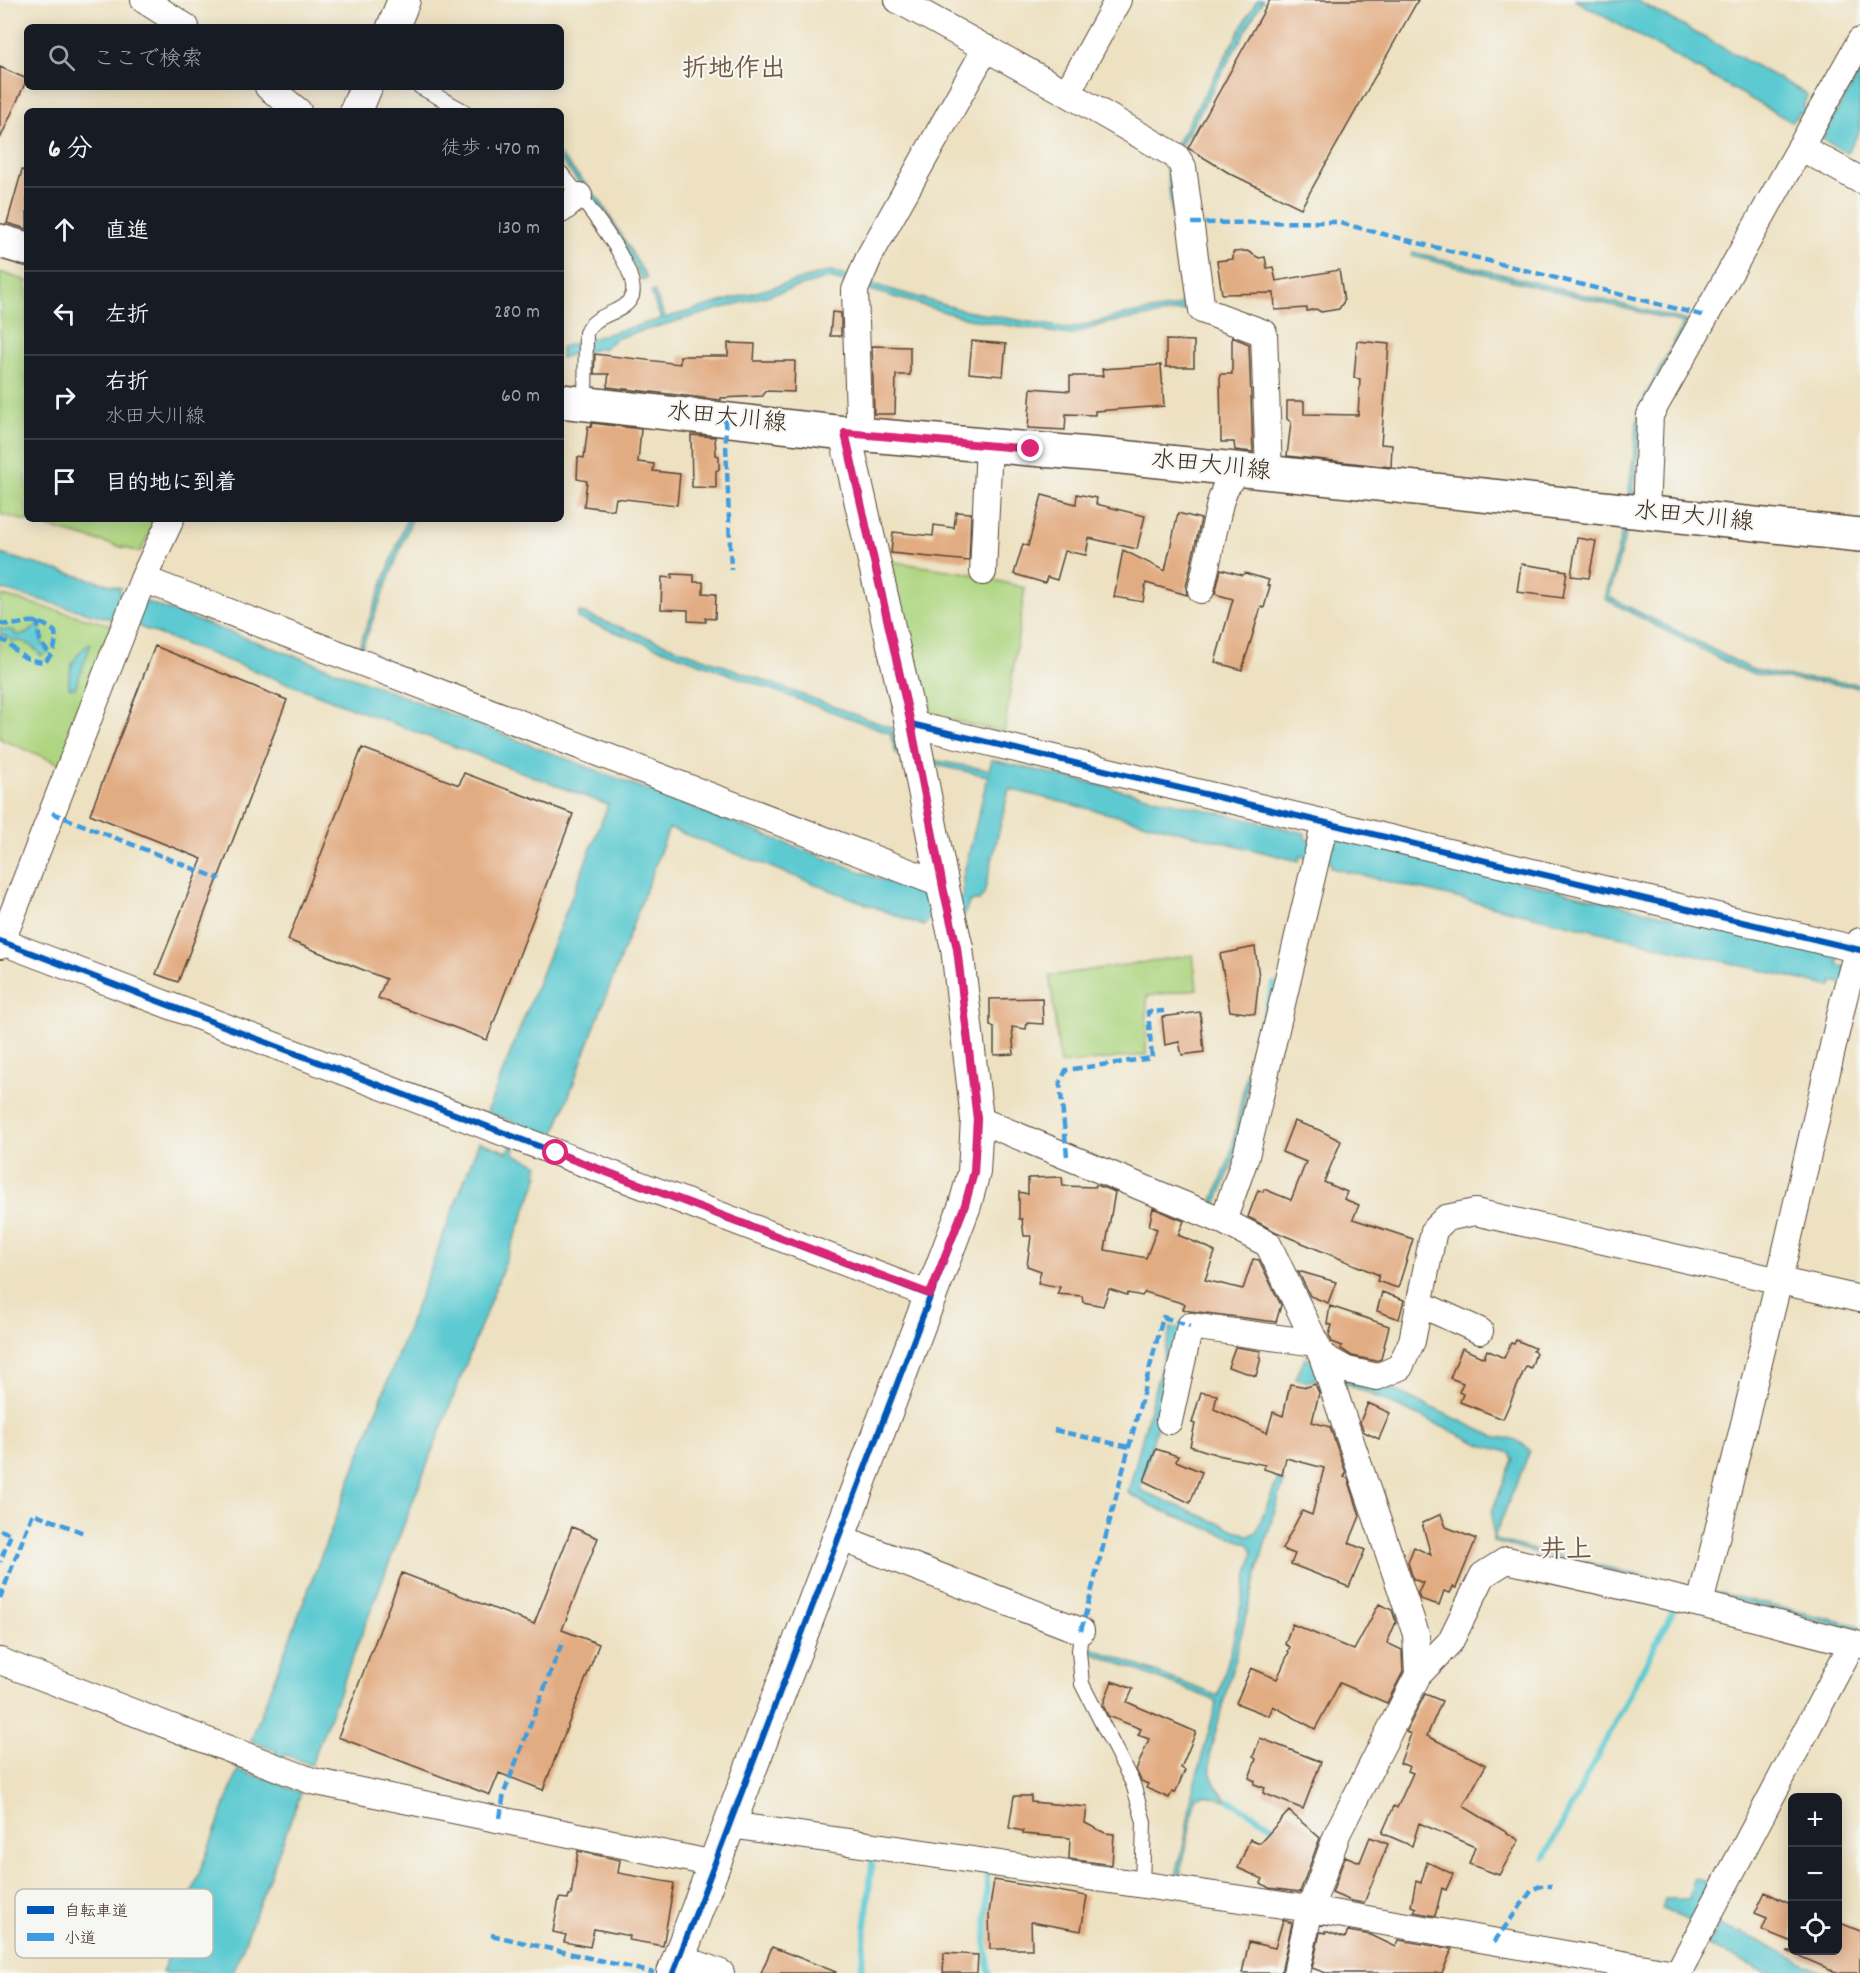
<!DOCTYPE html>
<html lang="ja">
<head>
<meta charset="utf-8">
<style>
	:root { --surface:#171b24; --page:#242831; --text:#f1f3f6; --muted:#9ea1a6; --line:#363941 }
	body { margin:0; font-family:Dekko,"Klee One",sans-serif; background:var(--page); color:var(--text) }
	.controls { position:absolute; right:18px; bottom:18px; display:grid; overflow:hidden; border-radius:9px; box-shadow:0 3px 15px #0003 }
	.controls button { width:54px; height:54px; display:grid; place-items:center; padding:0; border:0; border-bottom:2px solid var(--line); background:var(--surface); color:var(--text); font:30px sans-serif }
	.stop { position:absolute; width:18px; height:18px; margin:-14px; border:4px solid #db2777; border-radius:50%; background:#fff }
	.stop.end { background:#db2777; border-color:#fff; box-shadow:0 2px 6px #0008 }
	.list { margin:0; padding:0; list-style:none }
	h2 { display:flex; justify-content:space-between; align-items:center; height:78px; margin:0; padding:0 24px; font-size:26px }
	h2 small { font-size:20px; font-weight:400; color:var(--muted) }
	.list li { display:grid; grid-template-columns:39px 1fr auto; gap:18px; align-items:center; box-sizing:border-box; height:84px; padding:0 24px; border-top:2px solid var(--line) }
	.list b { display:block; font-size:22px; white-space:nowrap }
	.list p { margin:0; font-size:20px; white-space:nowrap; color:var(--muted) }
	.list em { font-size:20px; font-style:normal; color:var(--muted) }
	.icon { flex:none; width:33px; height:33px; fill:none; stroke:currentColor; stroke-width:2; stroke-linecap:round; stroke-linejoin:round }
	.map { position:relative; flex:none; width:1860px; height:1973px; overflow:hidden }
	.search { position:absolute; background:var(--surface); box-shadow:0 3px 15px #0003; left:24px; top:24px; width:540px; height:66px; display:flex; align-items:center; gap:15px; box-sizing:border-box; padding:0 21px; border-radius:9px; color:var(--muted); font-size:22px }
	.panel { position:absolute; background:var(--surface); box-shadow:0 3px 15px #0003; left:24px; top:108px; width:540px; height:414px; border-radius:9px }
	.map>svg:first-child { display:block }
	.green { fill:#add580; stroke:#74804f; stroke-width:1.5 }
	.water { fill:#5dcad1; stroke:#4c7a78; stroke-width:1.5 }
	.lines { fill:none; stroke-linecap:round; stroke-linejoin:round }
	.stream { stroke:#5dcad1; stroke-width:6 }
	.building { fill:#e2ac82 }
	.service-casing { stroke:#564536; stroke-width:16 }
	.minor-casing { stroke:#564536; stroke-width:28 }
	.tertiary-casing { stroke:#564536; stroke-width:34 }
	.secondary-casing { stroke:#564536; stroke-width:36 }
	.service { stroke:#fff; stroke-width:14 }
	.minor { stroke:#fff; stroke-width:26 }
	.tertiary { stroke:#fff; stroke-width:32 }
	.secondary { stroke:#fff; stroke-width:33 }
	.quiet { stroke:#3f9ce0; stroke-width:4.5; stroke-dasharray:9 4.5; stroke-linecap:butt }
	.cycleway-casing { stroke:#f6f6f2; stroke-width:10 }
	.cycleway { stroke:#0057b8; stroke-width:6 }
	.route { stroke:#db2777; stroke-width:8 }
	.labels { text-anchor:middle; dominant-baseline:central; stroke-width:4.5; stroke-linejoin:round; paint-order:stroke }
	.street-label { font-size:24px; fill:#3b2a1e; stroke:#f6f6f2 }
	.neighbourhood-label { font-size:26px; font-weight:bold; fill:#755841; stroke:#f6f6f2 }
	.key { fill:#f6f6f2; stroke:#beb9b2; stroke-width:1.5 }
	.key-label { font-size:16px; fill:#3b2a1e }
</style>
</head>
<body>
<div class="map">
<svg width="1860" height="1973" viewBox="0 0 1860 1973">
	<rect width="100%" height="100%" fill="#f6f6f2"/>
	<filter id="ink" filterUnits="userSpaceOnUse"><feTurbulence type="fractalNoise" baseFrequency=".0167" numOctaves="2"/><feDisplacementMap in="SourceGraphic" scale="12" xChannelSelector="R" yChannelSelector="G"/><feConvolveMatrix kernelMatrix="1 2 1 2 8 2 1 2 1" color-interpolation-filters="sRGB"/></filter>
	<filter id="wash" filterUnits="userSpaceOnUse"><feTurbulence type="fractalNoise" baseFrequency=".008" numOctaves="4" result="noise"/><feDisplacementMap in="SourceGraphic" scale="24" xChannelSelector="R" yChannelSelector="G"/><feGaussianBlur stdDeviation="1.35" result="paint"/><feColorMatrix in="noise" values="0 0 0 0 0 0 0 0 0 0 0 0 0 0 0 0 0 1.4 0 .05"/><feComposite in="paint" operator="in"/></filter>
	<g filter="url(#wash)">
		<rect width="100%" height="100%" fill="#ede1c1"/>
		<path class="green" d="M0,272L27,281V519H156L140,552L0,514Z
			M888,561L968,573L1025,588L1004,733L927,714Z
			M0,595L115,626L63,765L0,739Z
			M1193,955L1197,989L1147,996L1146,1055L1060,1064L1050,976Z"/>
		<path class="water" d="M1257,0H1263L1180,147L1176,145Z
			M1575,0H1636L1803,92L1807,95L1803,107L1809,111L1804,117L1799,112L1792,122Z
			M1860,72V130L1847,153L1822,139L1827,130L1823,128L1825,122L1830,123Z
			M561,156L601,202L647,278L642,280L608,217L561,161Z
			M1172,169L1187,301L1191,303L1190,307L1181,311L1107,323L1070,335L969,319L867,289L868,283L966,311L1070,329L1118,316L1176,307L1182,303L1167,171Z
			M1413,252L1688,321L1643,411L1632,501L1628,500L1639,408L1684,323L1412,256Z
			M830,271L850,277L848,283L829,278L617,338L604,348L576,353L561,358V347L661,319L651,293L654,291L665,318Z
			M407,519H412L360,653L357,652Z
			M1625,521H1629L1609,597L1751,669L1783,676L1860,684V687L1785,679L1755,674L1739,669L1605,599Z
			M0,554L121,588L119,592L350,676L927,897V903C938,908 954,905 963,895V877L988,776L932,764L931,760L989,770L992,760L1305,833V839L1335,846L1338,838L1839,957L1837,965L1860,971V989L1833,981L1832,987L1331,868V862L1300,856L1299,861L1009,789L984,894L979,901H970L963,917L938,922L929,918L924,926L669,828L554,1135L523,1126L516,1127L517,1123L487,1112L608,805L142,628L117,615L114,620L0,589Z
			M579,612L892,728L898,750L902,752L903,757L896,754L890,733L577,618Z
			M36,625H40L42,642L47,652L41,656C35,647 23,638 12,641L10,638L0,634V629C6,631 10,629 15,631V635C26,635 30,633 36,625Z
			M90,643V647L75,688L69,687C68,668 74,655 90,643Z
			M1251,1049L1254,1050L1234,1160L1215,1207L1211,1205L1230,1158Z
			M479,1142L508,1152L511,1145L515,1147L514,1154L539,1165L536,1174L539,1175L311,1765L284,1754L274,1782L301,1793L233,1973H162L238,1770L266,1779L277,1751L251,1740Z
			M1171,1327L1182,1329L1140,1490L1249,1536L1256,1532L1278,1479L1284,1481L1267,1536L1210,1753C1209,1775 1212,1786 1230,1801L1206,1795L1196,1796L1180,1876L1176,1875L1185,1839L1192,1794L1217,1701L1087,1651L1089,1647L1218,1696L1231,1651L1253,1552L1249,1544L1158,1509L1128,1493Z
			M1305,1357L1320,1367L1385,1386L1493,1436C1506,1438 1521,1440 1530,1451L1495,1535V1540L1697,1589L1696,1592L1493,1542L1492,1511L1513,1460L1511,1453L1482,1445L1342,1381L1318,1378L1306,1382L1296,1379Z
			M1715,1592L1860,1626V1630L1714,1596Z
			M1694,1878L1711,1884L1691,1924L1685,1919L1662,1909L1665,1899H1689Z
			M1718,1925L1738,1933L1741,1932L1817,1970L1828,1973H1767L1708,1945Z"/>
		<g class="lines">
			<path class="stream" d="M1252,1057L1274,984
				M1230,1801L1272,1826
				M1545,1857L1673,1611
				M987,1874L986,1949L989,1973
				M861,1973L872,1862"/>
		</g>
		<g id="blocks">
			<path class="building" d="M1270,0H1418L1301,208L1229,173L1188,148Z
				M0,67L27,79L0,139Z
				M22,170L27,171V229L7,223Z
				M1247,251L1259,258L1265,257L1267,268L1273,267L1276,281L1339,270L1344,301L1339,309L1321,312L1316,309L1307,311V308L1275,310L1274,293L1222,294L1217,261L1233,259V252Z
				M832,312L841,313V336H830Z
				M1232,337L1249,344L1253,452L1235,450L1234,442H1221L1220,374H1232Z
				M1166,340L1194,341V367H1166Z
				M972,341L1006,344L1003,376L969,373Z
				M1357,341L1389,344L1381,444L1392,445L1391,467L1287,456L1291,422L1287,419V401H1304V414L1358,415L1360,379L1354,378Z
				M728,343L755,344L754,361H795L794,392L765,391L763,396L721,398V400L607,387L609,374H594L595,354L680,364V356H728Z
				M872,346L910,347V375H896L895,414H874Z
				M1161,365L1164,406L1095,411V415L1066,414L1065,430L1028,428L1031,388L1070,391V376H1103L1102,369Z
				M592,423L641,429L638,462L654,464L653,471L680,474L677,505L616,498L614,510L584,506L587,481L577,479L578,457L584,458L588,426L591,427Z
				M691,435L715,437L716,455L719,456V469L716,471V488L692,487Z
				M1077,494L1097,498L1096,504L1145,516L1137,549L1089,538L1086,555L1065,551L1057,580L1047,577L1045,583L1014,574L1023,544L1028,546L1042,495L1076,504Z
				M956,512L971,513L969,561L891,553L893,532L933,536L934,525L954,528Z
				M1178,513L1201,519L1186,587L1187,595L1146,583L1143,602L1114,597L1123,550L1165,571Z
				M1577,538L1596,541L1589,578L1571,576Z
				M1521,564L1567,571L1563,598L1517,592Z
				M1221,569L1242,575L1245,573L1269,580L1267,585L1270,586L1264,608L1261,607L1242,670L1215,662L1233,599L1215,594Z
				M672,574L694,575V582H703V593L716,594L715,619L705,618L706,622L688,621V610L661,609L662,577L672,578Z
				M155,646L287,700L178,982L156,974L202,859L90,814Z
				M362,748L459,785L464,773L573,814L487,1040L378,998L386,979L288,940Z
				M1255,947L1259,977L1255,1014L1230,1011L1220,954Z
				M1042,998L1043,1024L1027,1023L1026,1029L1012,1027L1014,1054L994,1055V1027L990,1025V999Z
				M1200,1012L1204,1052L1182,1055L1179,1042L1165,1045L1162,1017Z
				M1294,1121L1319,1130L1341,1141L1324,1182L1347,1192L1344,1199L1359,1205L1353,1219L1413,1239L1398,1288L1377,1281L1379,1275L1276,1232L1248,1217L1258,1190L1263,1192L1264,1189L1291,1200L1306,1162L1282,1152Z
				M1062,1177L1063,1186L1095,1187L1096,1185L1115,1192L1105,1250L1146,1258L1157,1229L1149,1226L1153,1208L1184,1221L1178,1235L1209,1248L1215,1252L1205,1280L1243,1289L1253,1259L1259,1260L1281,1305L1276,1322L1190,1311L1183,1309L1185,1304L1145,1292L1142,1296L1128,1293L1127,1295L1109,1289L1103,1306L1083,1302L1082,1296L1057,1294L1060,1287L1038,1283L1041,1271L1027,1266L1031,1236H1024L1022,1219H1019V1192L1028,1194V1178Z
				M1298,1271L1336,1282L1328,1303L1310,1296Z
				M1382,1292L1404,1300L1399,1319L1377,1311Z
				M1330,1306L1389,1326L1381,1359L1376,1361L1352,1356L1341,1349L1342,1346L1332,1342L1329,1335L1332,1325L1327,1324Z
				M1516,1340L1535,1348L1533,1351L1536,1353L1531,1368L1526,1366L1503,1419L1460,1402L1463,1394L1459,1392L1463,1383L1450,1378L1462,1348L1484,1358L1487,1350L1504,1358L1511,1343L1514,1344Z
				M1235,1347L1261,1351L1259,1357L1261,1358L1256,1376L1228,1367Z
				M1290,1384L1307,1387L1315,1384L1319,1393L1312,1422L1330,1427L1346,1473L1344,1477L1348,1478L1360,1516L1349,1543L1365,1550L1349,1587L1291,1564L1295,1554L1282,1549L1302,1511L1312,1515L1324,1468L1286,1458L1282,1475L1264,1469L1265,1465L1218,1455L1190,1446L1195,1424L1192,1423L1201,1392L1217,1395L1214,1409L1267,1433L1273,1412L1283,1416Z
				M1368,1403L1390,1413L1379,1439L1364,1432L1360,1422Z
				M1156,1449L1178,1456L1176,1461L1202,1472L1190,1503L1144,1481Z
				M1441,1514L1446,1527L1476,1539L1456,1588L1453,1587L1450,1593L1444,1591L1439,1605L1420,1599L1418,1593L1423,1583L1413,1579L1408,1562L1414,1547L1431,1555L1422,1523Z
				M572,1527L598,1538L562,1630L599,1644L543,1790L499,1773L490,1795L338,1737L402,1573L534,1624Z
				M1379,1604L1392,1610L1396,1622L1387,1643L1402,1650L1403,1672L1387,1703L1340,1683L1315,1729L1273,1706L1269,1716L1236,1703L1251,1668L1277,1679L1289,1652L1288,1651L1290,1647L1285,1644L1292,1624L1354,1650Z
				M1112,1681L1133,1689L1127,1702L1196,1732L1181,1768L1185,1770L1175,1793L1172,1792L1169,1798L1146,1788L1148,1784L1141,1781L1136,1770L1149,1739L1138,1735L1141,1729L1108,1716L1103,1705Z
				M1425,1694L1442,1701L1427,1736L1486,1765L1463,1806L1519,1840L1499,1875L1469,1864L1475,1847L1419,1823L1412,1846L1382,1833L1394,1806L1397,1808L1413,1773L1408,1771L1410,1767L1400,1763L1411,1734L1406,1732Z
				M1260,1738L1321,1762L1303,1809L1263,1793L1265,1788L1254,1784L1255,1781L1249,1778L1256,1759L1253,1757Z
				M1014,1796H1031V1802L1087,1807L1085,1823L1105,1833L1114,1834L1112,1865L1069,1859L1070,1838L1023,1834V1831L1009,1828Z
				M1289,1811L1320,1838L1300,1892L1269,1888L1261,1883L1263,1879L1238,1868L1250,1839L1260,1843Z
				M1370,1837L1388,1844L1364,1903L1351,1901L1332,1893L1345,1856L1360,1862Z
				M578,1851L620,1860L618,1873L674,1883L663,1946L629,1940L630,1936L594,1929L590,1947L564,1942L566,1935L553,1932L559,1898L568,1899L569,1895H571Z
				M1427,1862L1453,1874L1446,1890L1442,1888L1435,1916L1414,1912L1416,1908L1411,1906L1416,1881L1421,1883Z
				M994,1880L1087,1896L1081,1931L1031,1922L1032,1949H990L989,1913Z
				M1765,1892L1792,1905V1942L1762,1930L1767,1918L1755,1913Z
				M1283,1920L1292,1923L1281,1973H1242L1249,1942L1275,1948Z
				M1838,1922L1860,1931V1973H1840L1827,1969V1968L1787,1951L1838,1950Z
				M1325,1931L1345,1938L1348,1931L1371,1935L1396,1947L1399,1940L1452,1949L1442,1973H1326L1312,1968L1320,1932L1325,1933Z
				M772,1947L836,1972L835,1973H761Z
				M944,1953L978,1955L977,1973H943Z"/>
		</g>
	</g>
	<g filter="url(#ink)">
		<use href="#blocks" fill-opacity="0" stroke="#564536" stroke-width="1.5"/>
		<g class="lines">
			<g class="service-casing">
				<path id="service" d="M420,87L464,111
					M561,173C577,193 645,274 631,298C622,315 595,312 586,333L585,403
					M1081,1631L1079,1651L1082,1684L1133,1784L1144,1822L1142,1885"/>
			</g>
			<g class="minor-casing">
				<path id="minor" d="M144,0L186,27
					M898,0L1067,93L1176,156L1183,167L1202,310L1264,333L1269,474
					M268,87L298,111
					M1067,93L1118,0
					M1800,147L1860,180
					M561,210L579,196
					M855,434L859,416L855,290L870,255L986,48
					M1646,513L1650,415L1860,41
					M983,572L989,446
					M143,579L943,885
					M1201,590L1220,503L1225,488L1238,471
					M911,724L1860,950
					M0,941L930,1295
					M0,946L143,579L171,519
					M977,1119L1223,1221L1268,1244L1322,1356L1416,1634L1418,1675
					M1223,1221L1246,1156L1325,822
					M1420,1304L1480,1331
					M1322,1356L1347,1370L1377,1377L1400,1367L1412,1341L1434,1230L1446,1218L1475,1212L1860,1299
					M1169,1421L1190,1326L1316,1343
					M838,1537L1081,1631
					M1700,1604L1779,1280L1844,998L1860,941
					M0,1661L312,1781L715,1864
					M730,1825L1310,1909L1674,1973
					M679,1957L721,1973
					M1296,1973L1310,1909L1338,1832L1418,1675L1450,1642L1483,1575L1507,1560L1700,1604L1860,1645
					M1678,1973L1852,1644"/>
			</g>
			<g class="tertiary-casing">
				<path id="tertiary" d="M393,27L404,0
					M356,111L366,87
					M673,1973L965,1205L974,1172L977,1119L957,948L944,892L911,724L845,433"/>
			</g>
			<g class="secondary-casing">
				<path id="secondary" d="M0,241L27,249
					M561,401L845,433L1112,456L1860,535"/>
			</g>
			<use href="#service" class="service"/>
			<use href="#minor" class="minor"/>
			<use href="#tertiary" class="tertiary"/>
			<use href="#secondary" class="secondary"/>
			<path class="quiet" d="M1192,223L1336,222L1705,316
				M725,419L731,570
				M34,621L38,624C39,639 39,646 52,654
				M0,623C23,630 30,611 55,632C57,645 54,652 45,662C34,661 24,659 16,651C8,644 12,644 0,639
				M52,813L220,879
				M1067,1156L1060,1083L1066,1070L1152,1058L1148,1012L1164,1011
				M1054,1430L1129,1447
				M0,1530L11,1534L0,1562
				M0,1598L33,1513L84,1533
				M1081,1631L1163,1317L1190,1326
				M500,1818L504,1793L563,1640
				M491,1935L654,1973
				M1494,1942L1532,1890L1540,1886H1552"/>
			<g class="cycleway-casing">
				<path id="cycleway" d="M911,724L1860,950
					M0,941L930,1295
					M673,1973L965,1205L974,1172L977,1119L957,948L944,892L911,724L845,433"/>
			</g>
			<use href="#cycleway" class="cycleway"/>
		</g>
	</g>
	<g class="lines" filter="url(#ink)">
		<path class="route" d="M556,1153L930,1294L965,1205L974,1172L977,1119L957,948L944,892L911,724L845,433L1031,449"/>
	</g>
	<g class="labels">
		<g class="street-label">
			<text transform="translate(727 419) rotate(6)">水田大川線</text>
			<text transform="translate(1211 467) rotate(6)">水田大川線</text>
			<text transform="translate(1694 518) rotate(6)">水田大川線</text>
		</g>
		<g class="neighbourhood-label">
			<text x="734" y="70">折地作出</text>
			<text x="1566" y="1551">井上</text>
		</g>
	</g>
	<rect x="15" y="1889" width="198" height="69" rx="9" class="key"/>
	<rect x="27" y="1906" width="27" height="8" fill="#0057b8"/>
	<rect x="27" y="1933" width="27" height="8" fill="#3f9ce0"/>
	<g class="key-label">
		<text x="64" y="1916">自転車道</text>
		<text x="64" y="1943">小道</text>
	</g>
</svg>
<div class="controls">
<button>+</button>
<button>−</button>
<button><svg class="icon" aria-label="locate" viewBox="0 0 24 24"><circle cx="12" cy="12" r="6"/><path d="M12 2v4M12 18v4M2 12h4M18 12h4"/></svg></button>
</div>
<div class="stop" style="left:556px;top:1153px"></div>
<div class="stop end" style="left:1031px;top:449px"></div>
<div class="search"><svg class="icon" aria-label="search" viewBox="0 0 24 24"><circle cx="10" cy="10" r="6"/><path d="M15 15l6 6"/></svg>ここで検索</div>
<section class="panel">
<h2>6 分<small>徒歩 · 470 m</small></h2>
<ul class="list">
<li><svg class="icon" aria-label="ahead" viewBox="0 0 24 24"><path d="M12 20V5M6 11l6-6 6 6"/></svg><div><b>直進</b></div><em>130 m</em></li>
<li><svg class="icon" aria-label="left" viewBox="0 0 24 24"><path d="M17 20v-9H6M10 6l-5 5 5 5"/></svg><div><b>左折</b></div><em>280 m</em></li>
<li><svg class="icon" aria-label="right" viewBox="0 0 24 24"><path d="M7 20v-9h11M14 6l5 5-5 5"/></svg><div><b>右折</b><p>水田大川線</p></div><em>60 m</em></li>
<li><svg class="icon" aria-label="arrive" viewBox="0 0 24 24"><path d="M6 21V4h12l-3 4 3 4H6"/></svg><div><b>目的地に到着</b></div></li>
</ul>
</section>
</div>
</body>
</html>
